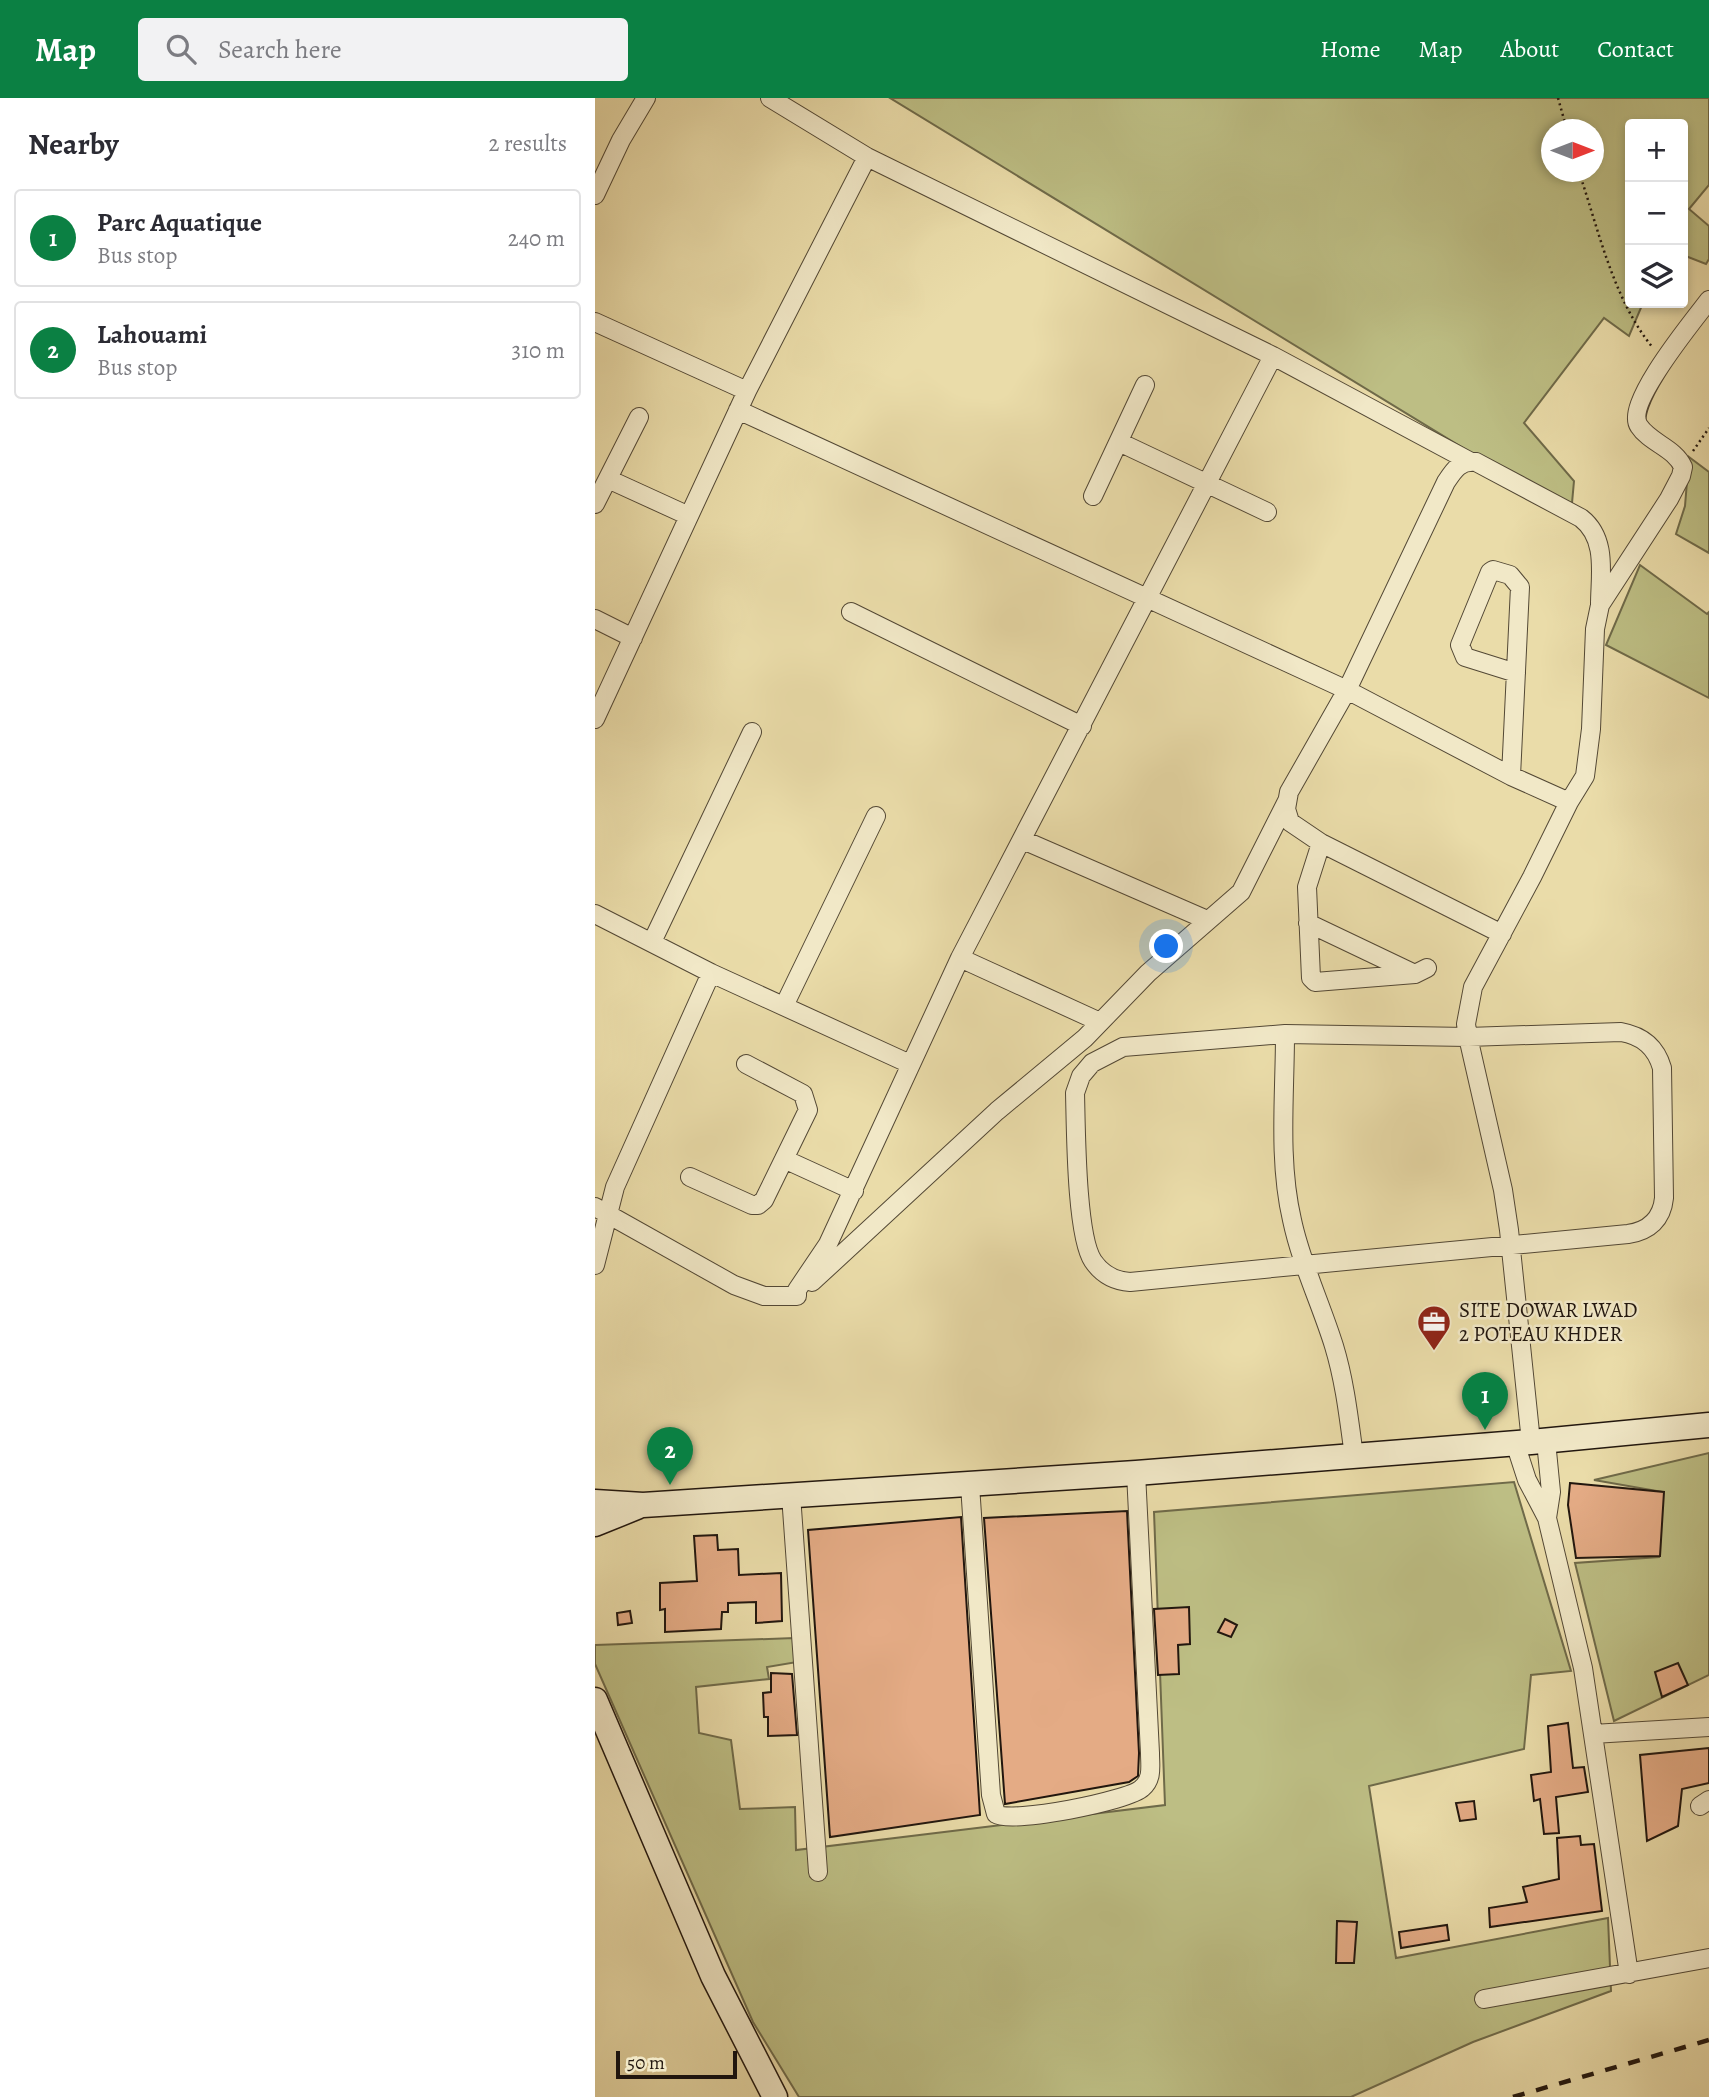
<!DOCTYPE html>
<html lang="en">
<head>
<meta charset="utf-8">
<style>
	:root { --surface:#fff; --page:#f2f2f3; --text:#2b2b33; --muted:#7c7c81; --line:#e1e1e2; --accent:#0b8043 }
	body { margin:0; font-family:Alegreya,serif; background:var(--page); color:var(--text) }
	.controls { position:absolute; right:21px; top:21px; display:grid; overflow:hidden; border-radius:7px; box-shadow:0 4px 10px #0003 }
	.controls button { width:63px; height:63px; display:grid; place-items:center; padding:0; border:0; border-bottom:2px solid var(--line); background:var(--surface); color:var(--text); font:35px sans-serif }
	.compass { position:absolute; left:946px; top:21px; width:63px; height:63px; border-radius:50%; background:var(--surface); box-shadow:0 4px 10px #0003; rotate:90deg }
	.scale { position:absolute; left:21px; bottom:18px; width:121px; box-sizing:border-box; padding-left:7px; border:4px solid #21160e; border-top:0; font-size:19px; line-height:24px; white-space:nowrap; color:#21160e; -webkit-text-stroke:5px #f1e8c7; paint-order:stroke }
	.you { position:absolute; left:572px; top:849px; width:24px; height:24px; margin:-18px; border:5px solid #fff; border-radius:50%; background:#1a73e8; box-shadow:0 0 0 10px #1a73e833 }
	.badge { display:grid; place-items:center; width:46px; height:46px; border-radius:50%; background:var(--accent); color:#fff; font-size:23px; font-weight:700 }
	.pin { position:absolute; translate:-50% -58px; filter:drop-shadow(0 2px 4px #0008) }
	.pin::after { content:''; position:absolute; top:37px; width:24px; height:21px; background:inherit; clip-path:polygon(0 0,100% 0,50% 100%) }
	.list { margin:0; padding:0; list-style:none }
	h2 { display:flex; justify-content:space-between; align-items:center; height:91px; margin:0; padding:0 28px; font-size:30px }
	h2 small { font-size:23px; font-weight:400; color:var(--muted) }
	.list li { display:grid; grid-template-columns:46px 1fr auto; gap:21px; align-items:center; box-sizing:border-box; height:98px; margin:0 14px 14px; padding:0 14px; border:2px solid var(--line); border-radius:7px }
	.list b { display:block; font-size:26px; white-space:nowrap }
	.list p { margin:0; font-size:23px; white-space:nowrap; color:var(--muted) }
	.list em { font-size:23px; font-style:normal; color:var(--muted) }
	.icon { flex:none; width:38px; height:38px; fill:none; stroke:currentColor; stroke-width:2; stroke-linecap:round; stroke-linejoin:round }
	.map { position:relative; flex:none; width:1114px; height:1999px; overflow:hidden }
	header { display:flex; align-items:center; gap:42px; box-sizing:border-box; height:98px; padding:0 35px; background:var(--accent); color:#fff }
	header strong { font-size:33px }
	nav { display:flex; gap:38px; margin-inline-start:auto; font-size:24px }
	.search { width:490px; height:63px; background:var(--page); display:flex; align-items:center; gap:18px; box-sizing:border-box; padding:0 24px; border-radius:7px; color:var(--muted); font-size:26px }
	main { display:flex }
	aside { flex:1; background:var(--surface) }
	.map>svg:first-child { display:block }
	.green { fill:#bdbe84; stroke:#6f6a49; stroke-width:2; fill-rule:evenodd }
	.building { fill:#e4ab85; stroke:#21160e; stroke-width:2 }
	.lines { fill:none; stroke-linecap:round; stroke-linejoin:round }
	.minor-casing { stroke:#534835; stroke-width:20 }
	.secondary-casing { stroke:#21160e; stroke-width:27 }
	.path { stroke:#21160e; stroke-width:2.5; stroke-dasharray:2 3.5; stroke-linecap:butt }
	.minor { stroke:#f1e8c7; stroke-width:18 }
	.secondary { stroke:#f1e8c7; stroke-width:24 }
	.rail { stroke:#21160e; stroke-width:4.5; stroke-dasharray:12 12; stroke-linecap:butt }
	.labels { text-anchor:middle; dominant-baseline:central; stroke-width:5; stroke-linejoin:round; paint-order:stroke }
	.poi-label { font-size:21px; fill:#21160e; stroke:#f1e8c7; text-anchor:start }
</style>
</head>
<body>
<header>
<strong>Map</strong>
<div class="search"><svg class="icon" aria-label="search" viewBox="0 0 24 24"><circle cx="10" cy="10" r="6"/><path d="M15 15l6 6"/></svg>Search here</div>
<nav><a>Home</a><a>Map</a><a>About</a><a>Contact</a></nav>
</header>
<main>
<aside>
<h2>Nearby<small>2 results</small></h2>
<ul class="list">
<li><span class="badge">1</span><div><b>Parc Aquatique</b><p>Bus stop</p></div><em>240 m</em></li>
<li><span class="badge">2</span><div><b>Lahouami</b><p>Bus stop</p></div><em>310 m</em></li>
</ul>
</aside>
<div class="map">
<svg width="1114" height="1999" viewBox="0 0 1114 1999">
	<rect width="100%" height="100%" fill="#eadca9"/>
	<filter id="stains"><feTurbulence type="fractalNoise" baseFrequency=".00286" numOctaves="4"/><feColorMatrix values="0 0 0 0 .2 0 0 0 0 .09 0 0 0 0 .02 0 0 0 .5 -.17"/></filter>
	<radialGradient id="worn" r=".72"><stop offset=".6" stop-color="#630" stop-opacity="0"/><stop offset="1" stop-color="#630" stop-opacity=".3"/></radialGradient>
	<path class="green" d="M295,0H1114V87L1094,111L1114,128V161L1111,166L1088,157V26H1035V205H1048L1034,238L1009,220L929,325L979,383L976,416ZM956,32H998V74H956Z
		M1094,359L1114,374V455L1081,436L1090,408Z
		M1045,467L1112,516L1114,514V600L1011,547Z
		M1114,1355V1577L1019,1623L980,1465L1064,1459L1068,1394L999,1382Z
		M919,1384L976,1573L936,1577L929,1651L774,1688L801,1860L1013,1820L1016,1893L878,1944L756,1999H204L158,1924L0,1566V1547L199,1540L208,1563L172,1569L174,1581L101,1589L104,1635L136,1642L145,1711L200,1709L201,1752L570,1707L559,1414Z"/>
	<path class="building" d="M975,1385L1069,1394L1065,1458L981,1460L973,1407Z
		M532,1413L544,1655L543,1678L534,1684L410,1706L389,1420Z
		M366,1419L385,1717L235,1739L213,1432Z
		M122,1437L123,1452L143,1451L144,1477L186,1475L187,1523L161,1525V1504L133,1505V1514H127L126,1531L70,1534V1511L65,1512V1485L102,1483L99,1438Z
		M594,1509L595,1546L583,1547L584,1576L563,1577L559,1511Z
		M35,1513L37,1525L23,1527L22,1515Z
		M630,1521L642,1527L636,1539L623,1534Z
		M1083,1565L1093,1587L1067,1599L1060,1574Z
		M176,1575L197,1576L202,1637L173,1638V1619H169L168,1595L176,1594Z
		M973,1625L978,1670L989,1669L993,1694L961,1699L964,1735L949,1736L945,1701L939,1703L936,1677L956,1674L953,1628Z
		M1114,1650V1685L1087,1691L1083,1728L1052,1743L1045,1657Z
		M879,1703L881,1721L865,1723L861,1705Z
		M985,1738L986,1747L999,1746L1007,1813L895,1829L894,1810L932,1804L928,1789L964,1781L962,1740Z
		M742,1823L762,1824L759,1865H741Z
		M852,1827L854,1842L806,1850L804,1834Z"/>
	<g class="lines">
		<g class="minor-casing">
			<path id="minor" d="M175,0L272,59L678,258L876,364
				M0,97L26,42L51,0
				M0,224L152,293
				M143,312L752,592L916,678L974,704
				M524,344L672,414
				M13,381L94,418
				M498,398L550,287
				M0,406L44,319
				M256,514L487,628
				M0,521L38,540
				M0,621L152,293L272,59
				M916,678L925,489L915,477L898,472L895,474L865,547L870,559L921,575
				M428,742L612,822
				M726,745L712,789L716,880L720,884L820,876L832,870
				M0,816L116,875L315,966
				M713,825L820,876
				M907,836L726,745L695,724L691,711L694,694L752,592L851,384C859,372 865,362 881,364L986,420C1013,441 1005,477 1005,507
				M57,844L157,634
				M365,860L505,924
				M189,908L281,718
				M690,936L528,949L497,965L486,978L480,995C481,1030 481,1138 498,1163C507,1176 519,1183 535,1184C701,1168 867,1151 1033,1136C1054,1133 1067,1121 1069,1100L1067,970C1061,949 1048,938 1026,934L873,939L690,936C690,997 683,1062 697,1122C706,1165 726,1206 739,1248C750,1284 754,1322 759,1358
				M189,1061L259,1093
				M95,1079L157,1107H163L169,1102L213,1012L208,996L151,966
				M0,1109L139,1187L169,1198H202V1192L233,1146L365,860L678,258
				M0,1167L20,1089L116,875
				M217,1184L402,1013L490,940L553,875L646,794L692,703
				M951,1343L956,1394L952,1420
				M936,1344L914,1132L908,1092L873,939L871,926L878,889L937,779L974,704L990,678L996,631L1000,531L1005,507L1074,401L1086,378L1088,369C1080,350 1055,345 1044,328C1029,306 1099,222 1114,202
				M920,1345L932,1382L952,1420L988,1570L1034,1876
				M375,1387L396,1697L401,1716C416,1726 534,1703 547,1690C558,1681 555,1668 555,1655L541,1375
				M196,1397L223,1774
				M998,1636L1114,1629
				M1105,1708L1114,1702
				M889,1901L1114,1860"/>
		</g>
		<g class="secondary-casing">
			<path id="secondary" d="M0,1404L48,1407L541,1375L936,1344L1114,1327
				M0,1426L42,1409
				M0,1602L118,1878L180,1999"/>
		</g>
		<path class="path" d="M963,0L972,32
			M984,74C1004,133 1018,201 1058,250
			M1098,353L1114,330"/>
		<use href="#minor" class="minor"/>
		<use href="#secondary" class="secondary"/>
		<path class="rail" d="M918,1999L1114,1942"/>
	</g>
	<defs>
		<g id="office-pin" transform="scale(1.75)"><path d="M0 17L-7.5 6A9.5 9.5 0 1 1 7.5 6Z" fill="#8f2418" stroke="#f1e8c7"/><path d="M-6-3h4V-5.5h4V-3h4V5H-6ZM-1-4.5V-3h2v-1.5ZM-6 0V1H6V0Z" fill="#fff"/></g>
	</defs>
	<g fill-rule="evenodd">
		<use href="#office-pin" x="839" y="1224"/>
	</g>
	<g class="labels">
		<g class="poi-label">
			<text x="864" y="1212">SITE DOWAR LWAD<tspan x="864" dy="24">2 POTEAU KHDER</tspan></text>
		</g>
	</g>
	<rect width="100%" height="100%" filter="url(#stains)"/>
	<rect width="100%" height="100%" fill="url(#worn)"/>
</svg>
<div class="controls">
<button>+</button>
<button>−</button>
<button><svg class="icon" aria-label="layers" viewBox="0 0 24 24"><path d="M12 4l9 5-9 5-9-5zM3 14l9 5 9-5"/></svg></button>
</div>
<svg class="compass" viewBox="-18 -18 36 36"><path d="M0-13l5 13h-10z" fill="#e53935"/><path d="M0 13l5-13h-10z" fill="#7c7c81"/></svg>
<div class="scale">50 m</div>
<div class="you"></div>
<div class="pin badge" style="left:890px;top:1332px">1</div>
<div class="pin badge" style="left:75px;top:1387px">2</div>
</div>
</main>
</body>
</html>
